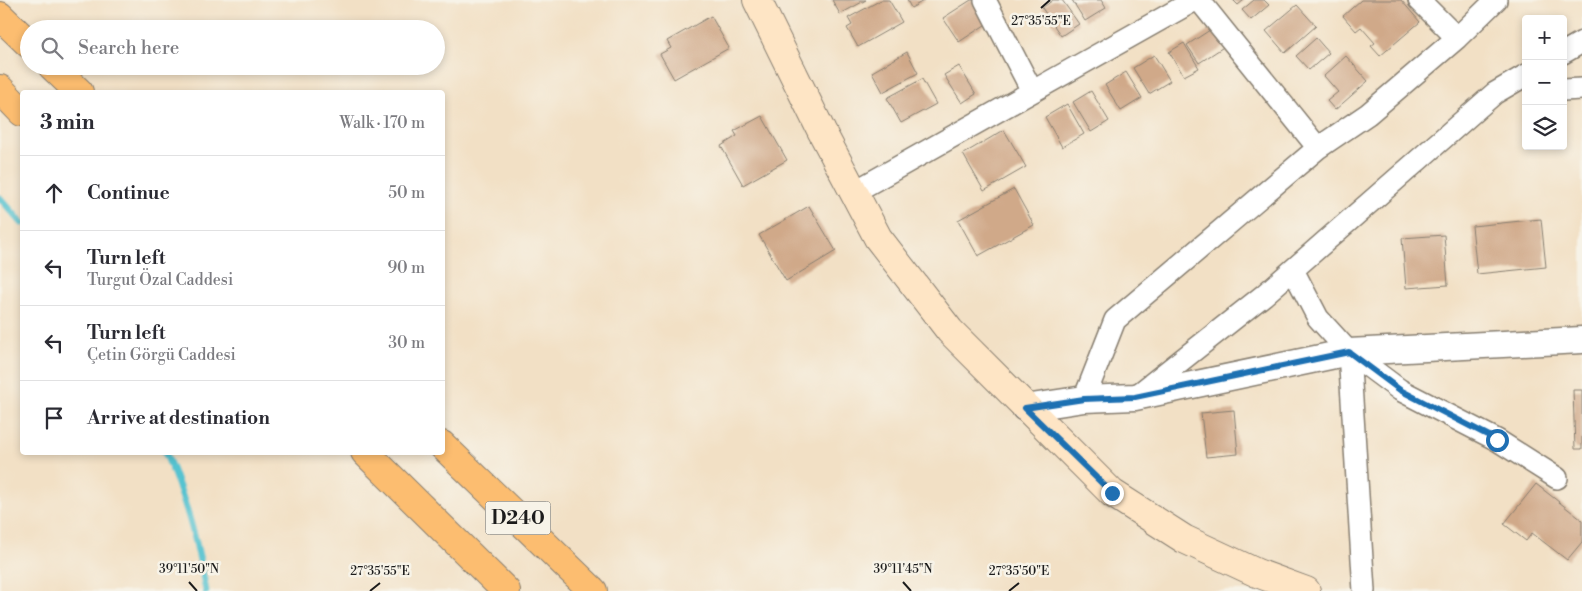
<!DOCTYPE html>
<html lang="en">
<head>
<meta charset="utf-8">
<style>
	:root { --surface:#fff; --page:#f2f2f3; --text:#2b2b33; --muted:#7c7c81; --line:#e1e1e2 }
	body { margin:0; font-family:"Libre Bodoni",serif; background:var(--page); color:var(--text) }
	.controls { position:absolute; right:15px; top:15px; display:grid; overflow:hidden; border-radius:5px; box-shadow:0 2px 8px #0003 }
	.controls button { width:45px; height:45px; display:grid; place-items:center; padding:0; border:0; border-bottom:1px solid var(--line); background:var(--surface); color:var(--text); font:25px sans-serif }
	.stop { position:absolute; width:15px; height:15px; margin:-11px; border:4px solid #1f6fb2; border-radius:50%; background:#fff }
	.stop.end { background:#1f6fb2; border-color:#fff; box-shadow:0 1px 5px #0008 }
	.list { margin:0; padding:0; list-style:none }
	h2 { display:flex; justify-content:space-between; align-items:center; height:65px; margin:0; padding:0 20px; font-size:21px }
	h2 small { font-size:16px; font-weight:400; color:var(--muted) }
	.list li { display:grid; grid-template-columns:32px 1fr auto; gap:15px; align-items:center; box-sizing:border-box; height:75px; padding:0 20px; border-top:1px solid var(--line) }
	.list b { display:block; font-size:19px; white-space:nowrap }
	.list p { margin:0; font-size:16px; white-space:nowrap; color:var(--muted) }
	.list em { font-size:16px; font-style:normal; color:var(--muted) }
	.icon { flex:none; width:28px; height:28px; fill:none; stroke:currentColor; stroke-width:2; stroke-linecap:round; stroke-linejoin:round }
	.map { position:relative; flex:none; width:1582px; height:591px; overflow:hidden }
	.search { position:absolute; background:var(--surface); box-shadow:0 2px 8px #0003; left:20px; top:20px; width:425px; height:55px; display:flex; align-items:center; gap:12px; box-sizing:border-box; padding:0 18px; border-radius:28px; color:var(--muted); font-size:19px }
	.panel { position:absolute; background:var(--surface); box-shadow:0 2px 8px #0003; left:20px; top:90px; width:425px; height:365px; border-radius:5px }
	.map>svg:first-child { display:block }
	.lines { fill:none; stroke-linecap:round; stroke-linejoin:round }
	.stream { stroke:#57c3d0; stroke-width:7 }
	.building { fill:#d0a989 }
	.minor-casing { stroke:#877e70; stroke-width:24 }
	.tertiary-casing { stroke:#877e70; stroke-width:29 }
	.secondary-casing { stroke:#877e70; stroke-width:30 }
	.trunk-casing { stroke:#877e70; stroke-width:30 }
	.minor { stroke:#fff; stroke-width:21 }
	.tertiary { stroke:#fff; stroke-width:26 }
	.secondary { stroke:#fee5c5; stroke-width:28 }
	.trunk { stroke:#fcbd6f; stroke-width:28 }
	.route { stroke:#1f6fb2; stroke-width:6 }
	.ticks { fill:none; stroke:#1c1c1c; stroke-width:2 }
	.labels { text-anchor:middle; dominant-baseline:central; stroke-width:5; stroke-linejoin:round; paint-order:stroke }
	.shield { fill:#f7f3e8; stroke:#5e5c59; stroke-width:1 }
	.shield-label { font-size:19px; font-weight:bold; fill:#1c1c1c }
	.ticks-label { font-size:12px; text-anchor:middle; fill:#1c1c1c; stroke:#f7f3e8; stroke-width:5; stroke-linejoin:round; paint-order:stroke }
</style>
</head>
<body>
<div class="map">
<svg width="1582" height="591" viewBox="0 0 1582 591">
	<rect width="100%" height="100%" fill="#f7f3e8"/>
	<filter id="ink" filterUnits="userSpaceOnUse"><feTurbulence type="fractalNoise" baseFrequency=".02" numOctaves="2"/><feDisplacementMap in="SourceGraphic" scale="10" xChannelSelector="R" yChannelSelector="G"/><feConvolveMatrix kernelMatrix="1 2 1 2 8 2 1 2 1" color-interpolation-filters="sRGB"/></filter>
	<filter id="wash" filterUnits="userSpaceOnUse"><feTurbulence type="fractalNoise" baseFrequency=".0096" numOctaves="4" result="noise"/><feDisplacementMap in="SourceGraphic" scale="20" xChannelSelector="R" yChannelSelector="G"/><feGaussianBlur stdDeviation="1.12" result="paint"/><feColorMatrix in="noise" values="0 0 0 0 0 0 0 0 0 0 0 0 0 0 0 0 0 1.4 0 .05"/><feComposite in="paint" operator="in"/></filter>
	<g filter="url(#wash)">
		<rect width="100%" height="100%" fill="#f2e0c5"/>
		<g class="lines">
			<path class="stream" d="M0,198L22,223
				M165,452C185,497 198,543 206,591"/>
		</g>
		<g id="blocks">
			<path class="building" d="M832,0H866L840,14Z
				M881,0H889L902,22L858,47L847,28L852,25L848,18Z
				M907,0H925L911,8Z
				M971,0H973L988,23L959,42L943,18Z
				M1053,0H1062L1079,24L1061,36L1042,8Z
				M1072,0H1101L1106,8L1085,21Z
				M1233,0H1244L1238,5Z
				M1254,0H1264L1269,5L1251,20L1242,10Z
				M1361,0H1401L1420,22L1380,56L1371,46L1375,43L1361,27L1356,31L1343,16Z
				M1297,5L1316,26L1285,53L1266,31Z
				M711,16L729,48L674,79L660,54L671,48L667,41Z
				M1216,26L1228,44L1199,63L1187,45Z
				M1316,38L1329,53L1309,70L1296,56Z
				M1184,43L1199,68L1184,76L1169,52Z
				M907,52L918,73L883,92L872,72Z
				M1154,55L1170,81L1149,94L1133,68Z
				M1346,56L1368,81L1335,110L1327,101L1338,92L1324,76Z
				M959,66L976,94L962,103L944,75Z
				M1126,72L1142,98L1121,111L1105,85Z
				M922,79L936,104L901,123L887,98Z
				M1091,91L1109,121L1091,132L1073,102Z
				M1067,104L1084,134L1062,147L1045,117Z
				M762,116L787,160L743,185L721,146L737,136L734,131Z
				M1004,130L1026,167L984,191L963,154Z
				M1014,189L1034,225L978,256L958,220Z
				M809,206L836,251L786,281L759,235Z
				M1541,219L1546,267L1477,274L1472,226Z
				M1444,235L1448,285L1406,288L1402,238Z
				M1573,390H1582V449H1575Z
				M1234,410L1238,454L1206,457L1201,413Z
				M1536,484L1582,520V542L1567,560L1532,533L1526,541L1504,524Z"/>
		</g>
	</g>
	<g filter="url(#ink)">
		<use href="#blocks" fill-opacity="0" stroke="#877e70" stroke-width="1"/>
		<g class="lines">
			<g class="minor-casing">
				<path id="minor" d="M985,0L1032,91
					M1199,0L1318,148
					M1419,0L1457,38
					M1563,53L1582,42
					M1563,90L1582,89
					M854,192L1195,0
					M1293,270L1318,318L1349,352L1400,390L1497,440L1557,478
					M1349,352L1364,591
					M1135,397L1264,295L1495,93L1526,75
					M1084,399L1115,320L1318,148L1368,114L1457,38L1496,0"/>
			</g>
			<g class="tertiary-casing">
				<path id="tertiary" d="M1025,408L1084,399L1135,397L1349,352L1582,340"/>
			</g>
			<g class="secondary-casing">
				<path id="secondary" d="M757,0L822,132L878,238L950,331L1112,493L1184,539L1257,573L1306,591"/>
			</g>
			<g class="trunk-casing">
				<path id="trunk" d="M0,16L29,44
					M52,66L79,92
					M0,89L22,112
					M442,445L593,591
					M365,452L506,591"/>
			</g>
			<use href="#minor" class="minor"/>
			<use href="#tertiary" class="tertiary"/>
			<use href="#secondary" class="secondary"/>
			<use href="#trunk" class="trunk"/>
		</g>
	</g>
	<g class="lines" filter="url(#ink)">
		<path class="route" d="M1112,493L1025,408L1084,399L1135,397L1349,352L1400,390L1497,440"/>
	</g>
	<path class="ticks" d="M1041,8L1050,0M189,582L197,591M903,582L911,591M370,591L380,583M1009,591L1019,583"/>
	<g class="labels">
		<rect class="shield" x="485.5" y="501.5" width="65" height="33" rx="4"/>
		<g class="shield-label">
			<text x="518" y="518">D240</text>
		</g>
	</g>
	<g class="ticks-label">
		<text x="1041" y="25">27°35'55"E</text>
		<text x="189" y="573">39°11'50"N</text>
		<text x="903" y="573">39°11'45"N</text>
		<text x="380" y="575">27°35'55"E</text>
		<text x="1019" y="575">27°35'50"E</text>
	</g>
</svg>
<div class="controls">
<button>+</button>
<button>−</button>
<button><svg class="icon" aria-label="layers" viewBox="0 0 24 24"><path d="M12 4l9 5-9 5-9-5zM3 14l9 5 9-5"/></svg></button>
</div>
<div class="stop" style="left:1497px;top:440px"></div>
<div class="stop end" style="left:1112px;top:493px"></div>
<div class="search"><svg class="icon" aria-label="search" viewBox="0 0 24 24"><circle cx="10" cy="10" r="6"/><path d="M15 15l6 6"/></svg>Search here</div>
<section class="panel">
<h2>3 min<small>Walk · 170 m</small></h2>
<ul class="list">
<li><svg class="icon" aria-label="ahead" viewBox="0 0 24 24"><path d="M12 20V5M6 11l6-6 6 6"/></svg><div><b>Continue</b></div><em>50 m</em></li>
<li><svg class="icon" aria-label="left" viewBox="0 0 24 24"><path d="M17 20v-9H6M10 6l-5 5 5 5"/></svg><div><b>Turn left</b><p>Turgut Özal Caddesi</p></div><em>90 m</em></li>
<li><svg class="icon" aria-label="left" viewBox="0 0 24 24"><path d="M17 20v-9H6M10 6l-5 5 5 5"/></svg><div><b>Turn left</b><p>Çetin Görgü Caddesi</p></div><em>30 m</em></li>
<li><svg class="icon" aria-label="arrive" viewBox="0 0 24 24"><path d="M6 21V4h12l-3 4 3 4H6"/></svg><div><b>Arrive at destination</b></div></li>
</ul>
</section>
</div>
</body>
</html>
